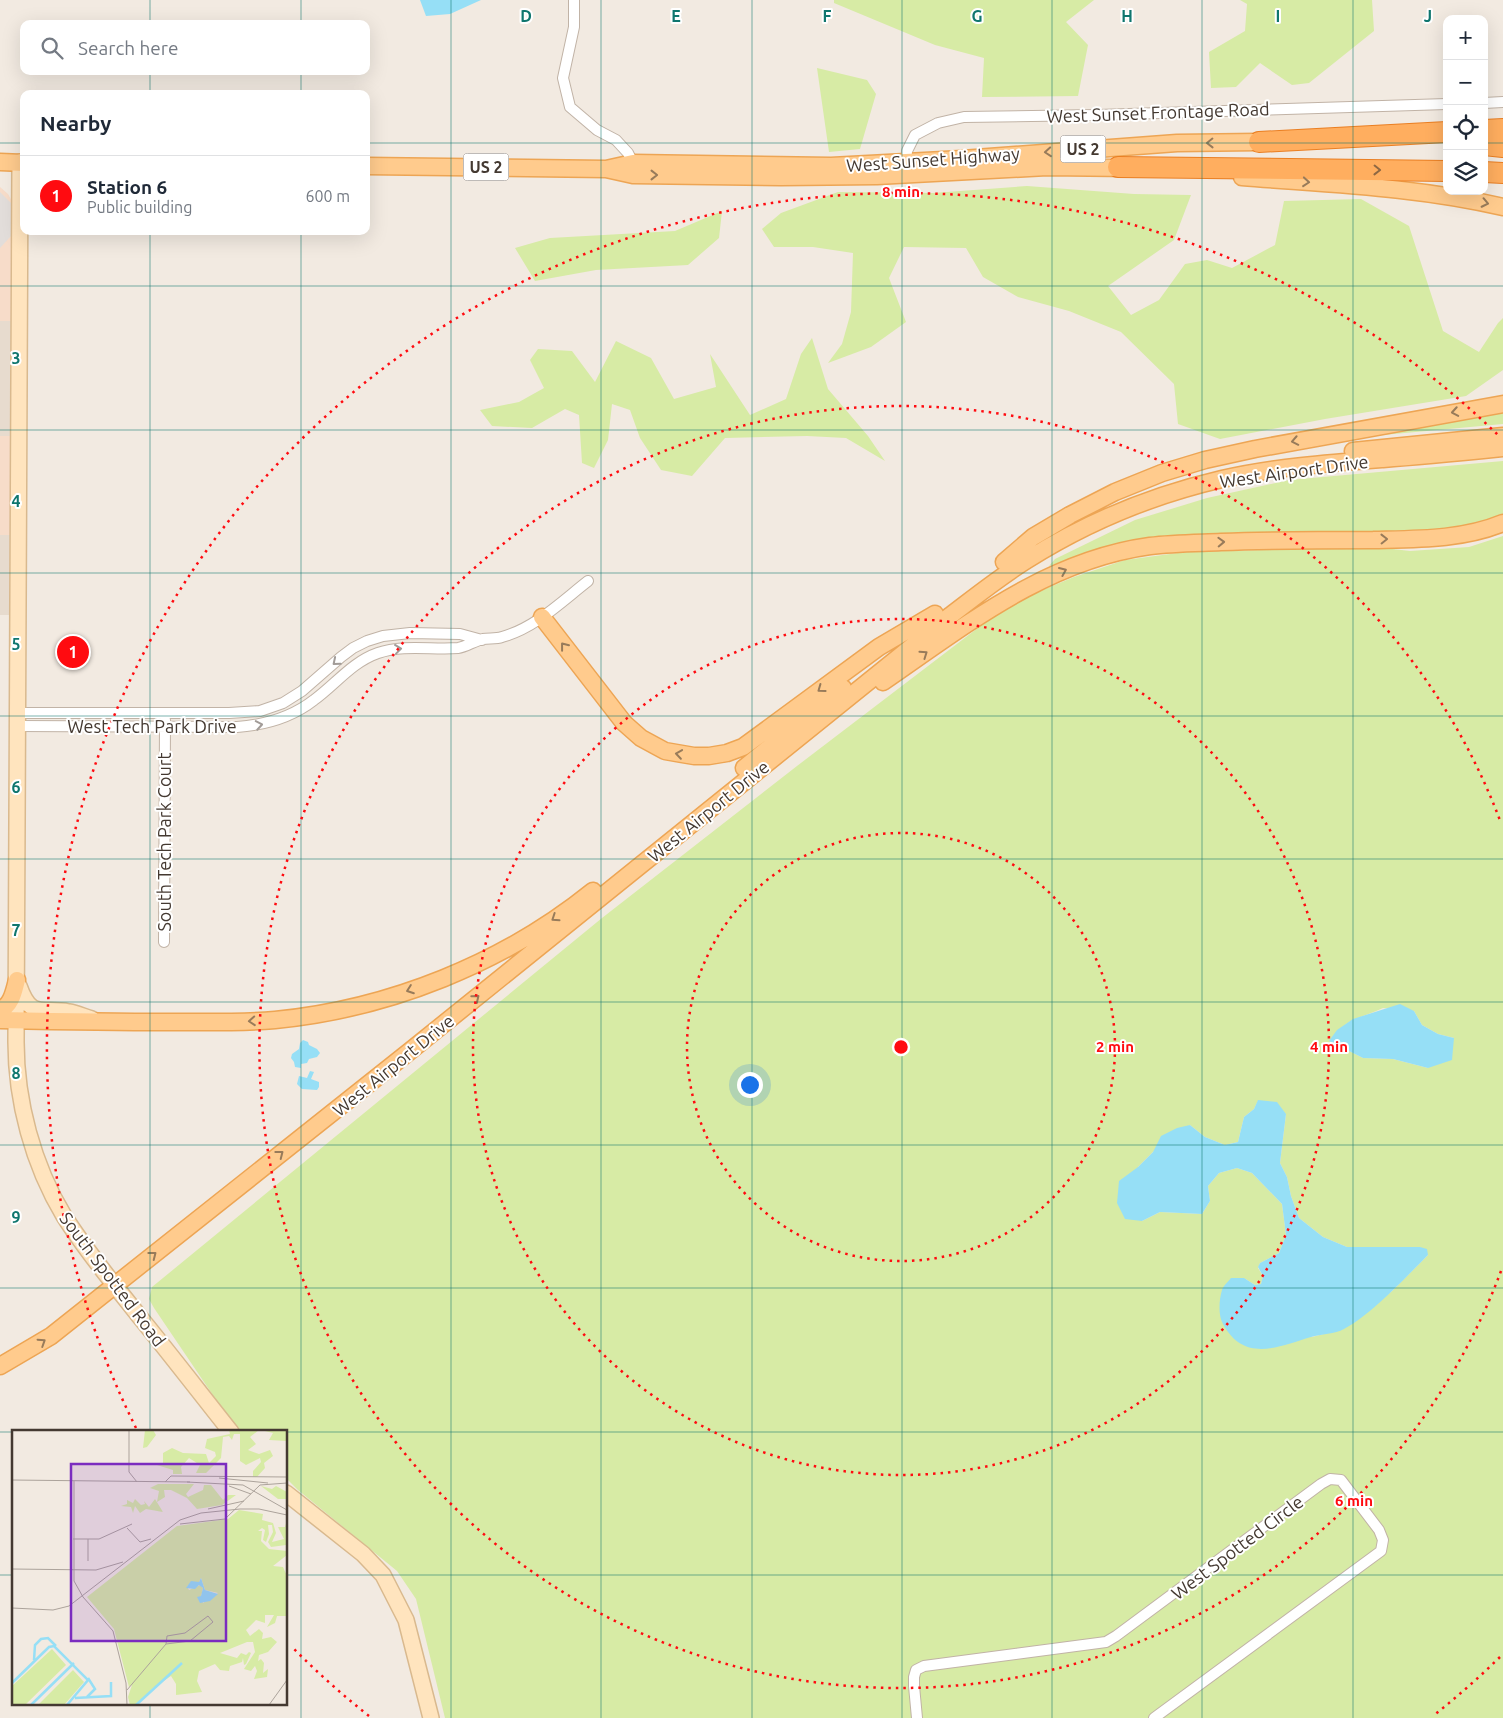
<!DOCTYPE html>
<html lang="en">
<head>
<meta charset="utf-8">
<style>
	:root { --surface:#fff; --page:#f2f2f3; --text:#1f2937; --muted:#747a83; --line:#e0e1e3; --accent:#ff0b10 }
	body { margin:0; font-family:Ubuntu,sans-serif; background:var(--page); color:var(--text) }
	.controls { position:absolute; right:15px; top:15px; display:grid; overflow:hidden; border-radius:10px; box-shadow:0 5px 20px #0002 }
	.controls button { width:45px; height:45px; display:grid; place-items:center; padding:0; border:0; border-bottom:1px solid var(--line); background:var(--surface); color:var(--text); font:25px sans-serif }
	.you { position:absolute; left:749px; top:1084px; width:18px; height:18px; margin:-12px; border:4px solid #fff; border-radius:50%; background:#1a73e8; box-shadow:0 0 0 8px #1a73e833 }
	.badge { display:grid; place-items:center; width:32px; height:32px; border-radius:50%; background:var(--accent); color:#fff; font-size:16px; font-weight:700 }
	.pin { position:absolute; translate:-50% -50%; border:2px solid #fff; box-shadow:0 1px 5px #0006 }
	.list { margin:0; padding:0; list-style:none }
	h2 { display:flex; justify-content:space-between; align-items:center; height:65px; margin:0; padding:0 20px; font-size:21px }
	h2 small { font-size:16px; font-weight:400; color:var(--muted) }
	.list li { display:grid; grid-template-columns:32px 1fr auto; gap:15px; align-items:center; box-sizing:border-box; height:80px; padding:0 20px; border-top:1px solid var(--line) }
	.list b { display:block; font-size:19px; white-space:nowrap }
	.list p { margin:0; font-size:16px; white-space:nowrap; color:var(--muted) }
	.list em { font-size:16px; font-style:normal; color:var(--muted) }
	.icon { flex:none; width:28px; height:28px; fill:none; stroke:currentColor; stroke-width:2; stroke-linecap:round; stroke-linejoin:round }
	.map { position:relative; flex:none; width:1503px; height:1718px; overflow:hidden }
	.search { position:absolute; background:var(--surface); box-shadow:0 5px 20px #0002; left:20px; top:20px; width:350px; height:55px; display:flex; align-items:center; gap:12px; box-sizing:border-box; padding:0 18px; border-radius:10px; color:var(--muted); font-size:19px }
	.panel { position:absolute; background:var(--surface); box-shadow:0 5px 20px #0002; left:20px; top:90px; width:350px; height:145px; border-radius:10px }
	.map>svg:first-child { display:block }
	.residential { fill:#e7dbce }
	.commercial { fill:#f7dcc9 }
	.green { fill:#d7eba5; fill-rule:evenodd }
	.parking { fill:#e2ddda }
	.water { fill:#96dff6 }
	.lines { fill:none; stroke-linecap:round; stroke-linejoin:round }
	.minor-casing { stroke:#c1b3a6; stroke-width:12 }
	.secondary-casing { stroke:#d9b98e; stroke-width:18 }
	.primary-casing { stroke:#eda554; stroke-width:19 }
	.motorway-casing { stroke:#ea7f23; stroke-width:22 }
	.minor { stroke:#fff; stroke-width:10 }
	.secondary { stroke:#ffe4be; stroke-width:15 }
	.primary { stroke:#ffcb8d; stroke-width:16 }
	.motorway { stroke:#ffae5f; stroke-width:20 }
	.oneway { stroke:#987b5a }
	.oneway2 { stroke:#8f6843 }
	.oneway3 { stroke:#a29c98 }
	.grid { fill:none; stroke:#0f766e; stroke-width:1; stroke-opacity:0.55 }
	.ring { fill:none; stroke:#ff0b10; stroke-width:2.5; stroke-dasharray:2.5 5 }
	.labels { text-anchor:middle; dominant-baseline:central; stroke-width:4; stroke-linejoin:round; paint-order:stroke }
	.shield { fill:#fff; stroke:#7c746f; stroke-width:1 }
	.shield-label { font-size:16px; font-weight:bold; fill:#443931 }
	.street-label { font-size:18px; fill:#443931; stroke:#fff }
	.inset-river { fill:none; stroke:#96dff6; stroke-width:2.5 }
	.inset-road { fill:none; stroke:#aca39b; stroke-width:1 }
	.view { fill:#7b2cbf; fill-opacity:0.15; stroke:#7b2cbf; stroke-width:2.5 }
	.inset-edge { fill:none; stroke:#443931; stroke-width:2.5 }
	.grid-label { font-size:16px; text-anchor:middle; font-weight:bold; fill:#0f766e; stroke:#fff; stroke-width:4; stroke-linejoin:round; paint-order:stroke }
	.centre { fill:#ff0b10; stroke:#fff; stroke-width:2.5 }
	.ring-label { font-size:15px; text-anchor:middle; font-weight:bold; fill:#ff0b10; stroke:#fff; stroke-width:4; stroke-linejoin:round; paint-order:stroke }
</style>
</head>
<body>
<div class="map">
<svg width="1503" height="1718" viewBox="0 0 1503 1718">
	<rect width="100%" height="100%" fill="#f2eae1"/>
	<path class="residential" d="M0,321H14L10,436H0Z
		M0,535H10L9,615H0Z"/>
	<path class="commercial" d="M0,187L8,194L12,201L14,321H0Z
		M0,436H10V535H0Z"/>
	<path class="green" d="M834,0H1094L1066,22L1088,45L1078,96L982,97L984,58L935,45L834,3Z
		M1240,0H1372L1374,31L1309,83L1292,85L1260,63L1236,87L1211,88L1209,52L1245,31L1247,4Z
		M817,68L867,80L876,94L860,149L829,152Z
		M1027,186L1134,194L1191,195L1174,240L1108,286L1131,315L1159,300L1185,264L1207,260L1232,268L1275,245L1284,201L1361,199L1409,226L1443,331L1479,352L1498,323L1503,318V370L1466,396L1325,419L1220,439L1178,424L1174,384L1121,332L1069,311L1018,297L983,277L966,248L904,247L889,278L906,322L871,347L828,363L842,344L851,312L853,253L813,247H774L762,229L781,213L838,192L933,193Z
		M722,211L719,238L688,265L596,270L535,281L515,248L550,238L675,231Z
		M812,338L828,389L868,436L885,461L846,438L807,436L725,438L692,476L661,470L640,438L630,410L612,404L608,440L594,468L582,463L579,415L565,409L532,428L492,426L480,410L519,402L544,388L530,360L538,349L572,351L595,382L616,341L651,358L674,399L716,387L710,354L750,415L786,399L801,354Z
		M1503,413V424L1372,436Z
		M1503,461V514L1488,520L1447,529L1402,533L1189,535L1149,538L1111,545L1049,566L1055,559L1135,520L1207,498L1289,480Z
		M1503,536V1718H445L416,1599L397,1571L298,1490L286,1478V1432H242L229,1419L154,1308L149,1299L152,1287L602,918L797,766L987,621L1026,597L1074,577L1125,560L1185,552L1375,547L1410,551L1469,547ZM1383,1008L1414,1011L1422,1025L1438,1034L1454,1038L1428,1068L1393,1059L1363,1058L1330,1041C1345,1018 1360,1019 1383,1008ZM1258,1101L1286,1114L1280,1163L1287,1177L1291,1196L1299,1218L1323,1237L1347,1247H1420L1428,1255L1392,1291L1367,1312L1343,1329L1312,1337L1244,1278L1255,1285L1261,1284L1263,1276L1258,1268L1260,1263L1279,1253L1286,1235L1282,1204L1252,1173L1237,1168L1219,1173L1208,1186L1210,1201L1202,1214L1160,1212L1142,1221L1138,1167L1153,1152L1190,1125L1205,1137L1225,1145L1238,1142L1244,1117L1254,1109Z"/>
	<path class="parking" d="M0,192L11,203V236L0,248Z"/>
	<path class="water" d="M420,0H481L450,14L426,16Z
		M1400,1004L1414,1011L1422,1025L1438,1034L1454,1038L1452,1060L1428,1068L1393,1059L1363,1058L1329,1041L1337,1030L1353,1019Z
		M303,1040L308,1042L309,1045L317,1049L320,1053L317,1057L309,1059L307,1063L301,1064V1068L295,1067L294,1062L291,1058L292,1054L299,1049L300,1043Z
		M310,1071L314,1072L311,1079L319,1082V1087L317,1090L302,1089L297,1084L299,1076L307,1078Z
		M1258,1100L1277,1102L1286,1114L1280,1163L1287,1177L1291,1196L1299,1218L1323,1237L1347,1247H1420L1427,1249L1428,1255C1405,1278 1372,1314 1344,1329C1335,1334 1321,1334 1311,1337C1278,1347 1244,1363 1223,1324C1218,1315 1219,1300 1222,1290C1223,1286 1228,1282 1231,1278H1244L1255,1285L1261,1284L1263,1276L1258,1267L1260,1263L1279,1253L1286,1235L1282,1204L1252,1173L1237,1168L1219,1173L1208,1186L1210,1201L1202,1214L1160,1212L1142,1221L1125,1219L1117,1203L1119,1181L1138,1167L1153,1152L1161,1136L1177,1128L1190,1125L1205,1137L1225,1145L1238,1142L1244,1117L1254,1109Z"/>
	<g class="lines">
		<g class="minor-casing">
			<path id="minor" d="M574,0V27L563,78L570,107L597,130L616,140L628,153L633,163V167
				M1484,103L1503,102
				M906,167L907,151L915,135L938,123L964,117L1097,115L1447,104
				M18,713H229L260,711L283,703L302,691L341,657L353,648L367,641L383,636L410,633L460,634L482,640
				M18,726L237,727C265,725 291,718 314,700C336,684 352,662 378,653C404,644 431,650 458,648C466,647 474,641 483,639C489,638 496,639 502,637C535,628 561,602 588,581
				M164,942L165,720
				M917,1718L914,1686V1677L916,1670L924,1666L1106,1642L1116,1636L1321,1484L1330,1479L1341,1480L1379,1530L1383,1540L1381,1551L1154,1718"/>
		</g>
		<g class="secondary-casing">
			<path id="secondary" d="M20,162L16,1042C16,1101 33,1165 64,1216C86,1251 113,1283 139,1316C170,1354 200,1393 231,1432
				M19,986C31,1020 42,1007 69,1012C77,1013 84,1017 92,1019
				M286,1493L363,1554L383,1575L406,1620L431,1718"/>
		</g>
		<g class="primary-casing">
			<path id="primary" d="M0,162L24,163
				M366,166L606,169L633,163L831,166L962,159L1177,143L1259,142
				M606,169L633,175L781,177L877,176L1047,167L1131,168
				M1242,177C1329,184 1418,187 1503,207
				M1353,451L1503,436
				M1004,562L1033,537L1070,515L1115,492L1162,473L1205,460L1255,449L1503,404
				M542,617L624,723L641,738L665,751L694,756H709L727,753L743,747L879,647L935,614
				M883,682C966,625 1047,560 1150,546C1173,543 1198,543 1221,542C1272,540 1322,540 1373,540C1416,539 1462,540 1503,523
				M744,768L843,688
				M0,1010C12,1005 14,991 17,980
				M0,1020C55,1021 111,1022 166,1022C203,1022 239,1023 275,1020C389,1009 504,963 593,891
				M0,1366L51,1336L410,1051L951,615C976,596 1001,576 1027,560C1087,522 1153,495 1222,479C1274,467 1329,463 1383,459C1423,456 1463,452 1503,448"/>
		</g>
		<g class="motorway-casing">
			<path id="motorway" d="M1484,130L1503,129
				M1259,142L1447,132
				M1484,145L1503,147
				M1118,167L1447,171
				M1484,172L1503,173"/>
		</g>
		<use href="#minor" class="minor"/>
		<use href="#secondary" class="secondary"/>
		<use href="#primary" class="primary"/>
		<use href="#motorway" class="motorway"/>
	</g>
	<defs><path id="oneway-chevron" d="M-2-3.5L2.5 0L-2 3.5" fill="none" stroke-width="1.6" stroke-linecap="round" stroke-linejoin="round" transform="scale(1.25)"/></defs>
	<g class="oneway">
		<use href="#oneway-chevron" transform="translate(1210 143) rotate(179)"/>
		<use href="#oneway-chevron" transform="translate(1048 152) rotate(175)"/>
		<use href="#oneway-chevron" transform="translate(654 175)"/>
		<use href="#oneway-chevron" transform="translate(1306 182) rotate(5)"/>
		<use href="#oneway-chevron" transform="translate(1485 203) rotate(12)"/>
		<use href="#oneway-chevron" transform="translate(1455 412) rotate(170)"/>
		<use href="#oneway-chevron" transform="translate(1295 441) rotate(169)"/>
		<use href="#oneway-chevron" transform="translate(1384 539) rotate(-1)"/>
		<use href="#oneway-chevron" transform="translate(1221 542) rotate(-2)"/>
		<use href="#oneway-chevron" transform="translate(1063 571) rotate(-23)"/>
		<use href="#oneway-chevron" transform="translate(564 646) rotate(-128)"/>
		<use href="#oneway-chevron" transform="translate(924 654) rotate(-35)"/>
		<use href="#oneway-chevron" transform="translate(821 689) rotate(144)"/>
		<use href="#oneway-chevron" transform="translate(679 754) rotate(-172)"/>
		<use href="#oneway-chevron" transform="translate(555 918) rotate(146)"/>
		<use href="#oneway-chevron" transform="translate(410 990) rotate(160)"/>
		<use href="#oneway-chevron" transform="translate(476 998) rotate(-39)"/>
		<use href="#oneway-chevron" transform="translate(252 1021) rotate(176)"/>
		<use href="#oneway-chevron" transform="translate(280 1154) rotate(-38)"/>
		<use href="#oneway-chevron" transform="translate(153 1255) rotate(-38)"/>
		<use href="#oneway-chevron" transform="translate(42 1342) rotate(-33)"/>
	</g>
	<use class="oneway2" href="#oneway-chevron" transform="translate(1377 170) rotate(1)"/>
	<g class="oneway3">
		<use href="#oneway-chevron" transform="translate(398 649) rotate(-7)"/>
		<use href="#oneway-chevron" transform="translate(336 662) rotate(140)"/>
		<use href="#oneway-chevron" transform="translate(259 725) rotate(-10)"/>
	</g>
	<path class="grid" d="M150,0V24M301,0V24M451,0V1718M601,0V1718M752,0V1718M902,0V1718M1052,0V1718M1202,0V1718M1353,0V1718M150,71V94M301,71V94M0,143H24M366,143H1447M1484,143H1503M150,231V1432M301,231V1718M0,286H1503M0,430H1503M0,573H1503M0,716H1503M0,859H1503M0,1002H1503M0,1145H1503M0,1288H1503M0,1432H1503M0,1575H14M286,1575H1503M150,1704V1718"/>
	<g class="ring">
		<circle cx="901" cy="1047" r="214"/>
		<circle cx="901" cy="1047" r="428"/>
		<path d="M1501 1271A641 641 0 1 1 1501 823"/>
		<path d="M1500 1657A855 855 0 0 1 1433 1716M369 1716A855 855 0 0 1 291 1646M136 1428A855 855 0 0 1 1500 437"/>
	</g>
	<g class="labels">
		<g class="shield">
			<rect x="1060.5" y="135.5" width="45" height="27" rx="4"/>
			<rect x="463.5" y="153.5" width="45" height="27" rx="4"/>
		</g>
		<g class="shield-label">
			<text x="1083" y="149">US 2</text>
			<text x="486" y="167">US 2</text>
		</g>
		<g class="street-label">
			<text transform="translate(1158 112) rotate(-2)">West Sunset Frontage Road</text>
			<text transform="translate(933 159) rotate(-4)">West Sunset Highway</text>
			<text transform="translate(1294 471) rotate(-8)">West Airport Drive</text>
			<text x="152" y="726">West Tech Park Drive</text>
			<text transform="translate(708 811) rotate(-39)">West Airport Drive</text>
			<text transform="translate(164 842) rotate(-90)">South Tech Park Court</text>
			<text transform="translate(393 1065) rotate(-39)">West Airport Drive</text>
			<text transform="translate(113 1279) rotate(53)">South Spotted Road</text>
			<text transform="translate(1237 1547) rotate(-37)">West Spotted Circle</text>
		</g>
	</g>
	<g transform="translate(12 1430)">
		<rect width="275" height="275" fill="#f2eae1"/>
		<path d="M133,0H141L144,5L135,17L131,18ZM217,0H247L238,7L244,14L236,20L247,24L258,20L261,26L252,33L253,38L245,47H241V41L249,32L248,28L234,35L228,31V4H222L220,10L217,6L211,7L209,28L194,43H184L188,35L177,28L169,37L170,44H161V40L145,35L151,34V23L160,18L171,23L194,24L197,33L204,26L203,22L193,18L195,9L218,4ZM249,0H275V11L257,10L261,3ZM146,54H182L174,64L176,67L191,60L192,55H199L211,70L216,65H224L210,75L185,79L175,68L159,60H152L153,67L145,72L147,61L138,58ZM249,56L260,59L264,56L275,62V69H266ZM123,69L129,75L133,74L132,71L137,77L143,69L151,82L134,79L128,83L123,76L121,83L119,77L109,76L115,74V70L121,73ZM227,80L251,84L250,90L261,93L264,103L260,112L272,109L266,97H273L275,90L274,115L259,117L256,112L261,102L260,95H256L257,104L254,112L251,110L253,100L250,98L246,101H250L249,111L257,119L275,121V125L261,136L271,137L275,146V186H265L263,193L255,197L262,185H253V193L244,190L234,200L238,206L247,199L251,203L250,209L259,207L265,212L256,222L247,225L246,231L249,229L252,233L251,243L256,239L255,247L242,249L245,241L243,236L239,241L232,239L243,222L241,212H235L208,223L225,228L229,223L234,225L237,222L239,223L234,234L232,235L231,228L230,232L218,236L217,241L208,240L203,234L187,241L185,251L190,262L164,265V254L159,246L141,258L125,275H118L116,267L120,255L117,257L102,199L75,167L165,96L216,89ZM189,148L193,160L206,163L191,173L189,167L191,158L188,155L177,160L175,156L187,152ZM40,219L54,235L13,275H0V256ZM61,240L72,252L52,275H26Z" fill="#d7eba5" fill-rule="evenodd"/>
		<path d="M189,148L193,160L206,164L198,171L188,173L185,167L189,166L191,158L187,155L183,159L174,158L179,151L187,152Z" fill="#96dff6"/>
		<path class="inset-river" d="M22,230L23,215L29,209L36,208L44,216M0,253L37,217L42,216L76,250L55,275M75,267L83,259L76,248M63,268L99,266V252M19,275L62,233M124,275L170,233"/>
		<path class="inset-road" d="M117,0V42L125,52M207,48L256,53M0,50L178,52M62,51V151L71,167L101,201L114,253L115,275M153,52L159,46L275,47M175,52L231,55L275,80M217,56L239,64M196,79L232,71M228,79H247L275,85M168,94L213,89L248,55L275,53M115,98L128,112L139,109M61,109H87L120,94M76,131V109M0,139L84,140L111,132M0,178L41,180L57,176L168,90L189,83L228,79M115,260L154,214L178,211L201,192L196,186L173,203L155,206L154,214M257,275L275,250"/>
		<path class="view" d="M59,34H214V211H59Z"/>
		<rect width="275" height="275" class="inset-edge"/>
	</g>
	<g class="grid-label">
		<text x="526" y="22">D</text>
		<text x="676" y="22">E</text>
		<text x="827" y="22">F</text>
		<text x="977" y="22">G</text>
		<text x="1127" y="22">H</text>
		<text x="1278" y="22">I</text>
		<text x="1428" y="22">J</text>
		<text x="16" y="364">3</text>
		<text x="16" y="507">4</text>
		<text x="16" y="650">5</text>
		<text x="16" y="793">6</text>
		<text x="16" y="936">7</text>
		<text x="16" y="1079">8</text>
		<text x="16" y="1223">9</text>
	</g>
	<circle cx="901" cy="1047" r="8" class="centre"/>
	<g class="ring-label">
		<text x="901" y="197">8 min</text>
		<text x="1115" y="1052">2 min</text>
		<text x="1329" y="1052">4 min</text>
		<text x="1354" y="1506">6 min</text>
	</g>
</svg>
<div class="controls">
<button>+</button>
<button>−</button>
<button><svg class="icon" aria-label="locate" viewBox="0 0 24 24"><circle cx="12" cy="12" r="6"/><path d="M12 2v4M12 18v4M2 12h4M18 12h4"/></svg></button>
<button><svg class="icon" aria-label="layers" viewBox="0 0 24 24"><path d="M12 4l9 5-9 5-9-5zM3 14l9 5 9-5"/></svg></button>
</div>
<div class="you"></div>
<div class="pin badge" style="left:73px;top:652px">1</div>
<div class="search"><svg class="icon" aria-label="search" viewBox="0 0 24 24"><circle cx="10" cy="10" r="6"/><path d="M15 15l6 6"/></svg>Search here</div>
<section class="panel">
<h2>Nearby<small></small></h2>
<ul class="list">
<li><span class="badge">1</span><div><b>Station 6</b><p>Public building</p></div><em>600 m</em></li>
</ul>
</section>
</div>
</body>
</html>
